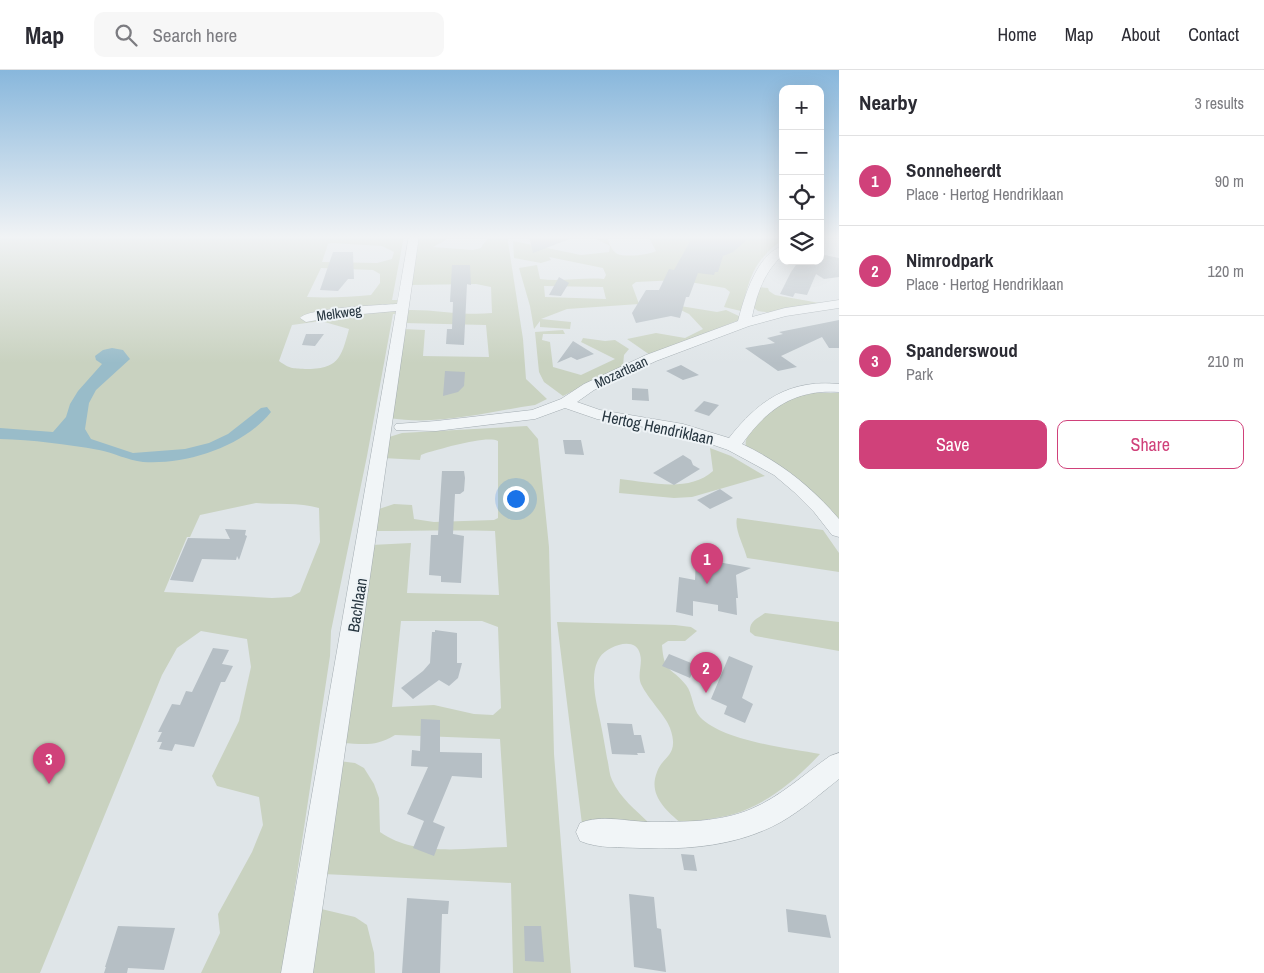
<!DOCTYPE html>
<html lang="en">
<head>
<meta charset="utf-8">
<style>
	:root { --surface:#fff; --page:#f7f7f7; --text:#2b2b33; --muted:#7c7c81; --line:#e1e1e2; --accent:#d0417a }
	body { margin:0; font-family:"Archivo Narrow",sans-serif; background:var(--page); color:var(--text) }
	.controls { position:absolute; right:15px; top:15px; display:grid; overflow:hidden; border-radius:10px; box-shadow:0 5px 20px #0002 }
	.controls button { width:45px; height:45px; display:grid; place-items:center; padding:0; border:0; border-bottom:1px solid var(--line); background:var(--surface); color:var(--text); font:25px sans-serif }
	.you { position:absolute; left:515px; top:428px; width:18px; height:18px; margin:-12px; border:4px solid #fff; border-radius:50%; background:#1a73e8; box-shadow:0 0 0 8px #1a73e833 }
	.badge { display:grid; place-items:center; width:32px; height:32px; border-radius:50%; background:var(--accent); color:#fff; font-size:16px; font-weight:700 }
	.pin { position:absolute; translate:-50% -41px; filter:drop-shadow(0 1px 2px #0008) }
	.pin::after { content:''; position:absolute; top:26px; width:18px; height:15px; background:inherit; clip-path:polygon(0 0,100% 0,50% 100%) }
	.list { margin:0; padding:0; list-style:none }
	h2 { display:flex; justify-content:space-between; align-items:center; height:65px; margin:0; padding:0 20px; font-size:21px }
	h2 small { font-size:16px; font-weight:400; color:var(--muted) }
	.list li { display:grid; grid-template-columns:32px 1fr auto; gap:15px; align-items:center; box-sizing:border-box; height:90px; padding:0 20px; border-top:1px solid var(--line) }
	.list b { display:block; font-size:19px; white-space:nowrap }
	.list p { margin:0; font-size:16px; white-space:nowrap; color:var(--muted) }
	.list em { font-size:16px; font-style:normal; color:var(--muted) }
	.actions { display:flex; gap:10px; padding:15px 20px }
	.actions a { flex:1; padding:11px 0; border:1px solid var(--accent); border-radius:10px; text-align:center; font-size:18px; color:var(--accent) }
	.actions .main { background:var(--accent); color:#fff }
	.icon { flex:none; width:28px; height:28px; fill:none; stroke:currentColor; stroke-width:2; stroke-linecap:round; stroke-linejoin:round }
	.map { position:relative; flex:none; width:839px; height:903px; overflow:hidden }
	header { display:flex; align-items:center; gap:30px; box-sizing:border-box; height:70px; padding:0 25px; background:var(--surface); border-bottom:1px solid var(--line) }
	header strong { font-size:24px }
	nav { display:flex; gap:28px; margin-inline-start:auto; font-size:18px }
	.search { width:350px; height:45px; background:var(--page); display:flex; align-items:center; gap:12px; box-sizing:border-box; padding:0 18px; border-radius:10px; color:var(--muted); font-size:19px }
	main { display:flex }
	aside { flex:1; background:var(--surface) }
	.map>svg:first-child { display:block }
	.green { fill:#c9d2c0; fill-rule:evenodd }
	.water { fill:#99bcc9 }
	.building { fill:#b6bfc5 }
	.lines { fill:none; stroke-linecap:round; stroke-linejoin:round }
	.minor-casing { stroke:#a4adb2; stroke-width:1 }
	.minor { fill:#f1f5f7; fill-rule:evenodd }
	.labels { text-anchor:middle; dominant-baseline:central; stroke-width:4; stroke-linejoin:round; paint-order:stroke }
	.far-street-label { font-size:14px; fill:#273640; stroke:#eef3f6 }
	.street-label { font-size:16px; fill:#273640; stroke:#eef3f6 }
</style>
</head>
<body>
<header>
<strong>Map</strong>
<div class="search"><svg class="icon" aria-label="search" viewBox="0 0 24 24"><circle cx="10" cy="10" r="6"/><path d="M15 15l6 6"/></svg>Search here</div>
<nav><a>Home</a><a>Map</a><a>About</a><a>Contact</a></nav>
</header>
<main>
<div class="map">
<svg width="839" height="903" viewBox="0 0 839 903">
	<rect width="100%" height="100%" fill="#dfe5e8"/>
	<path class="green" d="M0,166H404L392,230H401L399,244H393L367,386L331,561L330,586L282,903H201L220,863L218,844L252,782L263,755L259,727L217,716L212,706L239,651L251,597L247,569L201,561L177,578L162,605L40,903H0ZM331,173L382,176L394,182L392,189L377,193L322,192L328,174ZM321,198L373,200L380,204V213L371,225C350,227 329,228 307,227ZM321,251L349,259C341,289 338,299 305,299C292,298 290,299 279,291L292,255ZM256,433C276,435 299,432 319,438L320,472L300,522L291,527L272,528L164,522L187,467H190L200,445Z
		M417,166H449L446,170L433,177L473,180L481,178C487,165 496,166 509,166L508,172L523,269L526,309L547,329L535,335C487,342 438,356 389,348L403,259L425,260L423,286L489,287L486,255L404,253L406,240C434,239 463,246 492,243L491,217L476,214L409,215Z
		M591,166H605C609,171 611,180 616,183C622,188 649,185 656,181L648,166H783V169C752,193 751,205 741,241L724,237L730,222L725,218L678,210L636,212L632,215L639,234L567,239L541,249L571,252L570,259L540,257V251L534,259L530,236L519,198L537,195L540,209C561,212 583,207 604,209L606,205L603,198L549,187L551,190L541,193L514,188L513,171L581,185L609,182L610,176ZM544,216L603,217L606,229L545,227Z
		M758,217L768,218L769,221L775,225L825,234L771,243L758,241L754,238Z
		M668,234L717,242L726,240L741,247L739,250L650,285L627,269L656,263L685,268L703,259L689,244Z
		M563,260L565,264H543L542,270L550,272L553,297L581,305L615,289L581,272L583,268L605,271L615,270L629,279L624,285L623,296L563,326L544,312L539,302L535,262Z
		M813,323H839V457L746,376C744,368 751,362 756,356C774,335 786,328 813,323Z
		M527,356L538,369L549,477L554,684L571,903H513L511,813L323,804L339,691L355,693L364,698L374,714L379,728L380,762C415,787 466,778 507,777L500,669L395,665C376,677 363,674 342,673L371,475L411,473L407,523L499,525L495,461C454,460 414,461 373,461L376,440L394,434L412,435L414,449L434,452L494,450L498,448V371C486,365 441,379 426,383L421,385L420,390L383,388L386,368L402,363ZM401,551H482L498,557L501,638L493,645L474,644L434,635L392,637Z
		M710,378L731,386L765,406L692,427L674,428L619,423L620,409C649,412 689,423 713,401Z
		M737,448L823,460L839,483V502L747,488C744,476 734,459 737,448Z
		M765,543L839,552V581L755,566L750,562C749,551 757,549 765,543Z
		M557,552L675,555L691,557L697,561L685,571H668L662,575C664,604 671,596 686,615C693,624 692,638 700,647C723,671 787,678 820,684C797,709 767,734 734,744C717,749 698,750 681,753C665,740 648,724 657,702C663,685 680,686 670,658C666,646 648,629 641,614C637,604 643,594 640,584C636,565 607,576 600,587C591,600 594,621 597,636C601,653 604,671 607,688C609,695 609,704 612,710C620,728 636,740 649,753L582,754Z
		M317,838L355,847L367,855L374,883L375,903H308Z"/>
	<path class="water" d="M112,278L123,280L130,289L96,320L89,333L85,359L91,369L133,383L185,379L209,373L228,364L261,338L267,337L271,342C243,377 186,395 143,392C127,390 114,383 99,380C66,374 33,370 0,369V358L53,362L66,347L70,334L78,321L102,294L96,290L95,286L103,280Z"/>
	<path class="building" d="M529,166H575V167L533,183Z
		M693,166H751L733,182L723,186L718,202H715L714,205L698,203L689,227H686L680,248L671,246L636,253L632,243L646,220H659L669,199L674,200Z
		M333,182H353L354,209H348L338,221L320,220Z
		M820,184L839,188V207L824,209L816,204L807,225L795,223L793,227L780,224L791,202L796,195H800L794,191H820Z
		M452,195H470L471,215L467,214L464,275L446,274L447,259H452L453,232H450Z
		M559,207L569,213L561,226L549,225Z
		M839,250V278H829L822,267L781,286L797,297L778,301L745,278L775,273L767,268L783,264L779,262Z
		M306,264H324L315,276L302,275Z
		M573,271L594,284L577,290L571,287L557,293Z
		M681,295L699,305L683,310L666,301Z
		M445,301L465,302L464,316L458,322L443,326Z
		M632,318L648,319L649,331L632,330Z
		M704,331L719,335L709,346L694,341Z
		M563,370H581L584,385L565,384Z
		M683,385L691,390L693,395L700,399L674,415L653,403Z
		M442,401H464L465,408L464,421L460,424H455L453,464L464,466L461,513L441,512V506L429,505L431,465H438Z
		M720,419L733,428L710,439L697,430Z
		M225,459L246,460L245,465L247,466L239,490L237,486L236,490L202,489L193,512L170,510L188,468L230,469Z
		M696,488L751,498L736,505L738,528H736L737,545L718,541V535L693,531V546L676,542L679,507L695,510Z
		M435,560L457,563V593H462L458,608L449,616L439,610L413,629L401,618L423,601L430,593L432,562H435Z
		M213,578L229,580L222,594L233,596L225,612H221L194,677L175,674L172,681L159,679L162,672H157L162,662H158L172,634L180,635L186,621L192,622Z
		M669,584L696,595L690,608L662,596Z
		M729,586L753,596L742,628L753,634L745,653L724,644L727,636L711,629Z
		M421,649L440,650V682L482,683V708L452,706L433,752L445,757L434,786L413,778L424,751L407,744L428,697L411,696L412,680L420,681Z
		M607,653L632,654L634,665H641L645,683H637L638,685L612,684Z
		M681,784L694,785L697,801L684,800Z
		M629,824L654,827L657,858L661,859L666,902L634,897Z
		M407,828L449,831L448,844H442L440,903H402Z
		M786,839L826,845L831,868L788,862Z
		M118,856L175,858L164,900L128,898L127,903H104L106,897H105Z
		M524,856H541L544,892L525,891Z"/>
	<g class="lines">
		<g class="minor-casing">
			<path id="minor" d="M409,166H419L313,903H281L396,241L340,246L306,252L300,248C308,238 380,235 397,234Z
				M783,176V185C764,202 757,223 752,247L785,238L839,230V238L786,246L749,256L656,291L594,320L577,332L600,340L683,354L729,368C758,331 789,309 839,314V322C794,319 767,339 742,374C780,392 811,416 839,449V467L832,465L814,442L794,422L774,405L728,380L679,363L597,349L565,338L535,349L436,361L396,360L394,357L396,354L436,351L532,340L561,329L584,314L646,285L738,251C744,228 757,183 783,176Z
				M839,683V709C820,724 802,740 781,752C738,776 688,780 640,778C621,777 599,779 580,771L576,762L580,753C601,744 629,752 652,752C684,752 721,752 751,739C780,727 804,704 830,686Z"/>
		</g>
		<use href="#minor" class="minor"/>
	</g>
	<linearGradient id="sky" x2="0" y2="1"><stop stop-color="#88b7dc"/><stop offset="0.57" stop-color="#f1f3f5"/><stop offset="1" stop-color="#f1f3f5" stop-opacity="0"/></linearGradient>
	<rect width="839" height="293" fill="url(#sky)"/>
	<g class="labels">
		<g class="far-street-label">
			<text transform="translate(339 243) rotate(-8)">Melkweg</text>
			<text transform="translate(621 302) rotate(-25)">Mozartlaan</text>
		</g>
		<g class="street-label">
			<text transform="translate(658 357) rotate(12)">Hertog Hendriklaan</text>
			<text transform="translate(357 535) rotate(-81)">Bachlaan</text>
		</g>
	</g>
</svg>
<div class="controls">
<button>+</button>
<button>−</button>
<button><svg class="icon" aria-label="locate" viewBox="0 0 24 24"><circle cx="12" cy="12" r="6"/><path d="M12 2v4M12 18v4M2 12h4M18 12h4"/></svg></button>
<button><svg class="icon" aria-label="layers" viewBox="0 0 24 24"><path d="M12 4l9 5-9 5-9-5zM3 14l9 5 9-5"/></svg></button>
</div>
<div class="you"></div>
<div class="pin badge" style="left:707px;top:514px">1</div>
<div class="pin badge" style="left:706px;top:623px">2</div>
<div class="pin badge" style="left:49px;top:714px">3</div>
</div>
<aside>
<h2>Nearby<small>3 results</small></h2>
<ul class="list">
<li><span class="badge">1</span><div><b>Sonneheerdt</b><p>Place · Hertog Hendriklaan</p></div><em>90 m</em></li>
<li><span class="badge">2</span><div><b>Nimrodpark</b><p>Place · Hertog Hendriklaan</p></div><em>120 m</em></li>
<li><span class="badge">3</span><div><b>Spanderswoud</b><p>Park</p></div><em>210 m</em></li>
</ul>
<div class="actions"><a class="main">Save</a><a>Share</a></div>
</aside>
</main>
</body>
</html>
